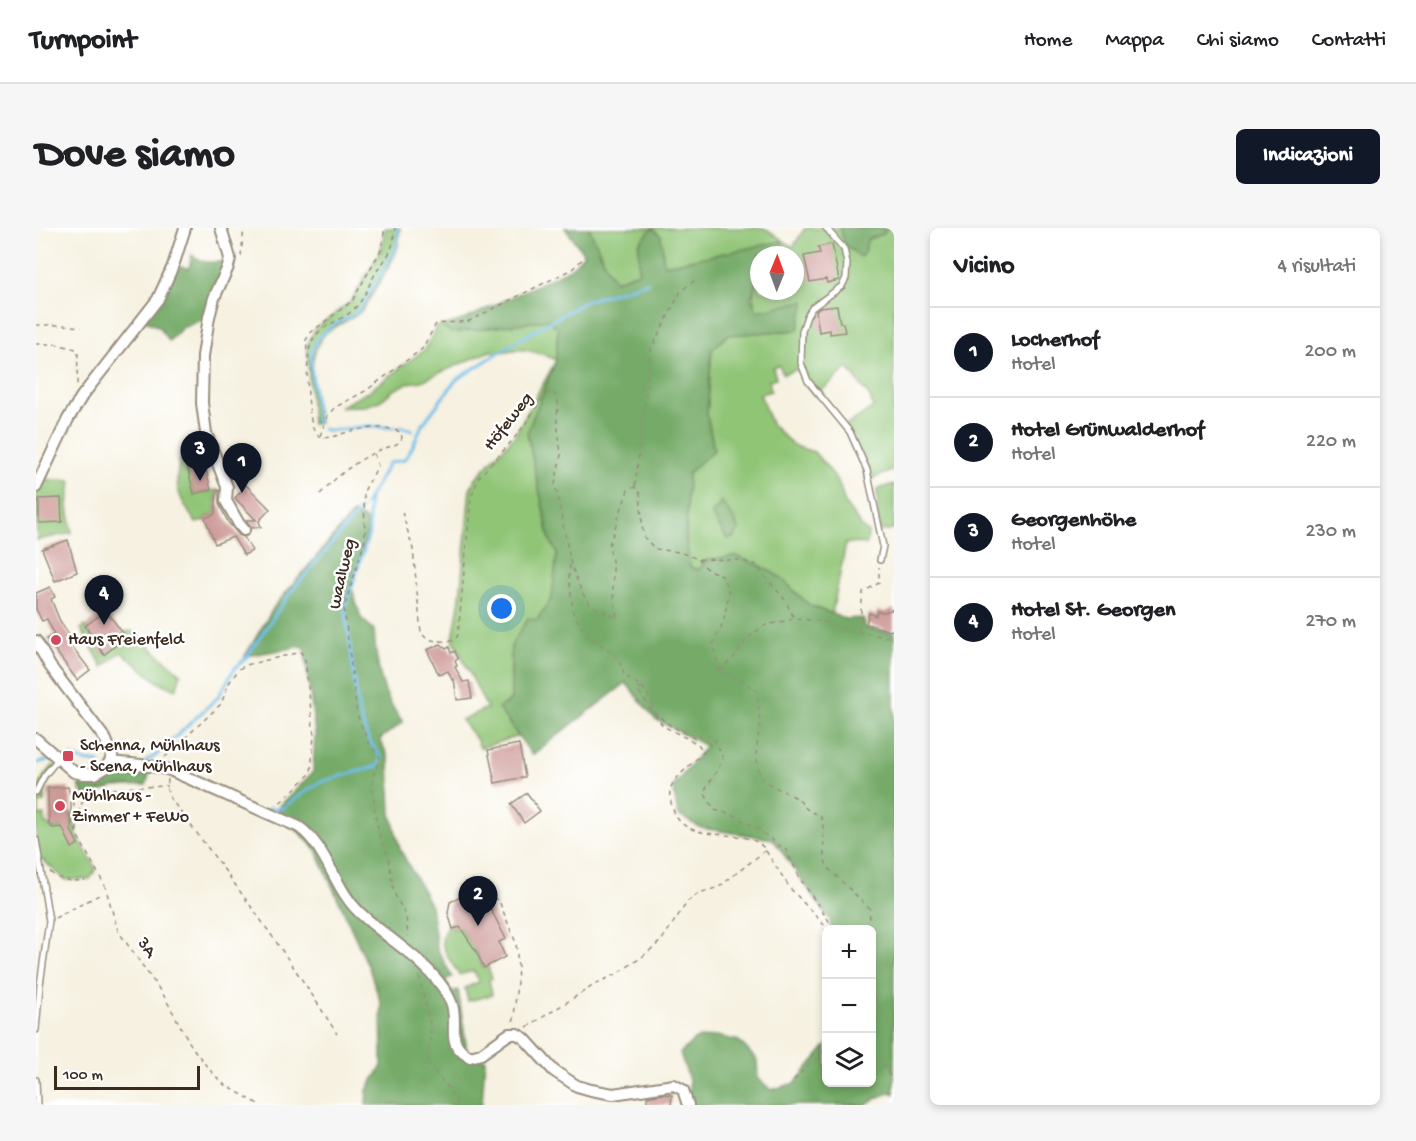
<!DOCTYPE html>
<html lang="it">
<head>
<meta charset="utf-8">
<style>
	:root { --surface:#fff; --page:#f6f6f6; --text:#202124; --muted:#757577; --line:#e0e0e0; --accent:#111827 }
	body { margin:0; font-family:"Gochi Hand",sans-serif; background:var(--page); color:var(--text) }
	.controls { position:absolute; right:18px; bottom:18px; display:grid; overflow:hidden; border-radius:9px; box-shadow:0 3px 9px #0003 }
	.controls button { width:54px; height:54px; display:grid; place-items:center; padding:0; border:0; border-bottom:2px solid var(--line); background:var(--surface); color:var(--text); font:30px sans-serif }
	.compass { position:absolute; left:714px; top:18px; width:54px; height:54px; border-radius:50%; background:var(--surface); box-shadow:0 3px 9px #0003; rotate:1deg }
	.scale { position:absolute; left:18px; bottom:15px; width:146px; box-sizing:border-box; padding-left:6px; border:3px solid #3b2a1e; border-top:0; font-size:16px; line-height:21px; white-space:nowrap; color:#3b2a1e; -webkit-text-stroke:4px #fff; paint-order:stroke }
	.you { position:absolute; left:466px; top:381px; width:21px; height:21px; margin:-15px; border:4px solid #fff; border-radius:50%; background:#1a73e8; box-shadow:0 0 0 9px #1a73e833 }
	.badge { display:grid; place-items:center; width:39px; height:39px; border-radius:50%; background:var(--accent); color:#fff; font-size:20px; font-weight:700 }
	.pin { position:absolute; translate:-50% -50px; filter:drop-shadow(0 2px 3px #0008) }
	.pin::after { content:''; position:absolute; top:32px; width:21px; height:18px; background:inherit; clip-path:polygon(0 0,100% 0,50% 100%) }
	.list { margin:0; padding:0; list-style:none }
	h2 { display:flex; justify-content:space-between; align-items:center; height:78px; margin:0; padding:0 24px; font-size:26px }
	h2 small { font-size:20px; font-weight:400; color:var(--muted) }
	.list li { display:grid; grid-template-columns:39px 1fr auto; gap:18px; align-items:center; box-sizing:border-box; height:90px; padding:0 24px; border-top:2px solid var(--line) }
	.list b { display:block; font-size:22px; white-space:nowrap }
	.list p { margin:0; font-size:20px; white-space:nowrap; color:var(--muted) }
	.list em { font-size:20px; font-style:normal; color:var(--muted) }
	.icon { flex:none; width:33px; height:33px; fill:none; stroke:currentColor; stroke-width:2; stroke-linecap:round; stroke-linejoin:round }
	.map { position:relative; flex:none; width:858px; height:877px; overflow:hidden; border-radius:9px }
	header { display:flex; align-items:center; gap:36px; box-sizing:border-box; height:84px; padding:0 30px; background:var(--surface); border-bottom:2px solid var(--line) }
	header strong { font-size:28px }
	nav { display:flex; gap:33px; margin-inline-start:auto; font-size:21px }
	.intro { display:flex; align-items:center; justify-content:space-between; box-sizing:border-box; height:144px; padding:0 36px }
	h1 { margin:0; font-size:42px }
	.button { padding:15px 27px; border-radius:9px; background:var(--accent); color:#fff; font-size:21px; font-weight:700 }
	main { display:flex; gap:36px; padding:0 36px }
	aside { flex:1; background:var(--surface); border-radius:9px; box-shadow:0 3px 9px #0003 }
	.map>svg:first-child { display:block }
	.green { fill:#90c576; stroke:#66784a; stroke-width:1.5 }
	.forest { fill:#74aa67; stroke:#586a42; stroke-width:1.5 }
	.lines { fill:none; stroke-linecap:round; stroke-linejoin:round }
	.stream { stroke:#6fbde9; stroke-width:3 }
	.building { fill:#cd9997 }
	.lane-casing { stroke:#988e7f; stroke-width:8 }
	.street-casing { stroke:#988e7f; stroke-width:14 }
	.path { stroke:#988e7f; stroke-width:1.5; stroke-dasharray:4.5 4.5; stroke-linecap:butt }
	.lane { stroke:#fff; stroke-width:5 }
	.street { stroke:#fff; stroke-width:10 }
	.poi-dot { fill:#d1495b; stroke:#fff; stroke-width:2 }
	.labels { text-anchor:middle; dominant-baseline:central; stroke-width:5; stroke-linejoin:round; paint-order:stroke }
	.street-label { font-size:18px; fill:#3b2a1e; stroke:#fff }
	.poi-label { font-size:18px; fill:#3b2a1e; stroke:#fff; text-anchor:start }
</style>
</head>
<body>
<header>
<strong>Turnpoint</strong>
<nav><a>Home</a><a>Mappa</a><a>Chi siamo</a><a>Contatti</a></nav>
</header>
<div class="intro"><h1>Dove siamo</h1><a class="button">Indicazioni</a></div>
<main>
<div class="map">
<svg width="858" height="877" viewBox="0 0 858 877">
	<rect width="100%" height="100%" fill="#fff"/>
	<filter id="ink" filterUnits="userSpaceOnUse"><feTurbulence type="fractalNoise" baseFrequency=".0167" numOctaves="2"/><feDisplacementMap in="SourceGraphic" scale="12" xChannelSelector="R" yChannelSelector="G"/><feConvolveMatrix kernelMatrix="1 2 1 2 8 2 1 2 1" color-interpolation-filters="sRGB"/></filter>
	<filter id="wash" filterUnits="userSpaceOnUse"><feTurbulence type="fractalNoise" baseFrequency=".008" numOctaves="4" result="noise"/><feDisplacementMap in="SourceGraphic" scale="24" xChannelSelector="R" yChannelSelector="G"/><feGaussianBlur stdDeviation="1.35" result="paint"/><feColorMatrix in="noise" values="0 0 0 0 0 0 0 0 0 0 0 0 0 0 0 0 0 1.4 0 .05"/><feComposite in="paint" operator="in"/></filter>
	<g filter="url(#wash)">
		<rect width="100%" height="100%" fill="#f6f1e0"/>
		<path class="green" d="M349,0H364C363,6 363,13 362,19C360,27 328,82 322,86C304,99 289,97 280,121C271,144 280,172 283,195L276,196L271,117L279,101L315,73L345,22Z
			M553,0H728L757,19L769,0H858V242L831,253L820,220L808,199L837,179L834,169L812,140L779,168L767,153L762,141L747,146L743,137L737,140L740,150L733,152L735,163L724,166L735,196L758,218L778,224L796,245L804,259L809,276L826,299L832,304L831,316L810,315L796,386L773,377L744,349L721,336L662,342L654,339L650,312L652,245L678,222L671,187L676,121L692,107L762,102L720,83C713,64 722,59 720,40L723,39V63H759V27H743L746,14L627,38L625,8L603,16V44L579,53L572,42Z
			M511,92L522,100L520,132L491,205L514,312L521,325L516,370L501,392L475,418V472L463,480L482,508L444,520L441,512L425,492L451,480L417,411L424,370L434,261L439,251L479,207L520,132C508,126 491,121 477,122C467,123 465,126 454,123L385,153L372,155L358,162L344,173L329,178L304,179L333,163L389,121L400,99L406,98L415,105Z
			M165,207L168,214H165L161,223L149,227L158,266L181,262L179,286L169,290L170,293L160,295C138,263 137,255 148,217Z
			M8,251L35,253L32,278L36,305L1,312L0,268Z
			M858,256V302L843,303L841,261Z
			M49,398L68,427L90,410L87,405L92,403L97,404L145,446L140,462L122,454L85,424L67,439L45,401Z
			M18,537L22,540L10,557L8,574L3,575V588L8,587L9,595L17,601L34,598L36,584L41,607L60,641L54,651L30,652L3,629L0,612V567L8,548Z
			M415,694L417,701L424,699L440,723L447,740L452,739L456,750L453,751L456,767L432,773L429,760L443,754L438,743L423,747C412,728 396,712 415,694Z"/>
		<path class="forest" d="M529,0H553L572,42L579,53L603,44V16L616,0L625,8L628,37L747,13L743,27H723V39L720,40L721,52L715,70L721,83L769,73L762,102L692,107L676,121L671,187L678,222L652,245L650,312L654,339L662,342L671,332L699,328L721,336L744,349L773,377L809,391L827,390L830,400L858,405V866L856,864L841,870L830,877H653V852L644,825L659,811L681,808L703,813L721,832L722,850L735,862L759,855L790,818V854H836V702L795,701L794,692L737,611L665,600L642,587L637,559L670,518L619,491L590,455L496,527L462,480L475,472V418L492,390L501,392L516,370L521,325L514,312L491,205L520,132L522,100L511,92L415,105L406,98L430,91L534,41L548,26Z
			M804,0H849V5L831,12L830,20L825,29L809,17Z
			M156,27C166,37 180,34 192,33L173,89L146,100L133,113L123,99L106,91L137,38L153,40Z
			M685,273L698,291L703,302L697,310L691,311L675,285L682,279Z
			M317,285L330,292L332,300L316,361L325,390L338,402C340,435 345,468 367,494L344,511L353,531L355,585L364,621L395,678L401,720L416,749L409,752L416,764L422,762L432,830L449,831L446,877H330L331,862L346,838L345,776L333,740L280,622L241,581L277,544L279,505L268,418L209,428L238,379Z
			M96,542L114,543L110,557L78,559L49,568L43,558L48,553C64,552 80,546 96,542Z"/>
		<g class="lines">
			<path class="stream" d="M281,195L275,137L276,123L281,111L299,96L321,85L360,21L362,0
				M365,199L376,202
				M287,201L293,203L332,198L359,200
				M329,277L353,235L368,232L376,220L386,197L420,152L484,111L550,73L612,54
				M35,529L48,533L63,535
				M110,533L120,527L182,469L199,440L210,430L254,365L325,281
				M0,535L14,532
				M231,581L246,580L284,554L342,538L345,529L333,513L323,486L309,380L333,306V271"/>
		</g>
		<g id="blocks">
			<path class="building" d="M796,16L803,52L791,55L790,51L774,54L768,28L784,25L782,19Z
				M801,78L804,95H807L809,104L794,106V102L783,104L780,83L784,80Z
				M168,234L175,262L158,266L151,238Z
				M210,257L234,281L223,293L225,299L215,300L210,292H220L199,270Z
				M181,262H183V276L192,294L203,307L208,309L216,323L208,327L197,309L179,316L169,290L179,286Z
				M25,270L26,294L3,295V271Z
				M32,312L41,344L19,353L6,321Z
				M14,359L19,369L15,371L24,393L39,415L35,417L54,442L41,452L11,411L18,406L11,391L6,393L0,381V365Z
				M858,381V401L854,403L830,396L833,385L840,388L841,383L848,384Z
				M70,383L90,409L68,427L49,398Z
				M405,416L410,421L413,419L415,425L419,423L422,431L419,433L421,438L419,439L427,454L433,453L436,470L421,472L418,451L416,452L412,443L403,447L391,422Z
				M483,516L489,549L459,555L452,522Z
				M32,559L35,570V602L42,616L36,620L26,599L17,600L13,597L12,560Z
				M491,565L504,583L488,595L475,576Z
				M439,662L445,676L451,674L470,711L463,714L469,729L448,740L440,723L424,699L417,701L412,685L414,674Z
				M626,866L636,867L635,877H611V869Z"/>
		</g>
	</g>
	<g filter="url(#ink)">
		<use href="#blocks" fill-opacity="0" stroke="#988e7f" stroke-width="1.5"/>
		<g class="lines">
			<g class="lane-casing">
				<path id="lane" d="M790,0L808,21L811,35L810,50L806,58L776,80L771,88L766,103L765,135L772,153L814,204L831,242L847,318L844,332
					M0,564L8,548L22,531
					M0,612L13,693L4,757L0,802
					M0,852L1,877"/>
			</g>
			<g class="street-casing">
				<path id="street" d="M185,0L194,30L192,39L178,70L173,89L167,128L166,175L170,205L191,259L190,273L203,296L208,302
					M0,259L32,191L46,168L122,71L137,38L149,0
					M0,413L14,438L70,512L76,528L74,534L68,541L59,546H48L38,544L0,511
					M74,534L115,538L134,542L263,599C291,619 298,660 323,684C350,710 386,729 408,761C412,767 416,774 417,781C421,803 410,816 434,829L445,826L473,806H481L488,810L518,843L541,858L555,862L577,866L638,857L647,862L652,877"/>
			</g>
			<path class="path" d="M205,28L208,0
				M0,97H27L45,99
				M0,116H20L40,121L42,124L41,157
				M271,122L270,112L274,105L316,73L345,22L349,0
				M284,208L291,189L298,180L331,162L386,121L400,96L433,93L536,41L550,28
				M338,226L342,238L328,263L329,312L308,380L321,486L332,514L344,529L336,551L339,586L344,609L352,627L358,665L370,688L372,709
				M599,258L615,121L645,63L659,52
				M284,266C303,246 321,232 346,221C354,218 362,218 366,210L365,205C356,197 324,200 312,204C301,207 295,211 283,209C283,208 278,203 278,202C271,188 268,124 277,111C288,95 305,94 318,81C328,72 332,58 339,46C344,37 353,29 356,18C358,13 358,6 359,0
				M366,284L377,321L385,405C392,415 407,413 418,413L422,407L435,270L443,249C457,233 474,217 487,199C497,187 502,170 517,163L522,174L521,192L525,227L519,256L535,336L546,365L555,377L581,390L577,364V338L573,317L592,262L599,259L604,265L607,308L619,321L643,324L662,331L702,332L719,336L749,372L758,390L790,394L810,402L858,410
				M662,331L672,342L686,347L693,365L687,395L677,416L683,443L703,451L721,463L724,495L720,527L724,549C735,558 745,562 757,568C770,575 765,582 784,587C791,604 784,624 792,640L834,681L833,702
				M534,337L533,348L537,384L549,405L582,429L588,447L606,459L612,467L619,485L632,496L658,510L670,505L678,510L687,530C682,543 674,552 668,565L679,582L700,588L720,600L750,622L765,652L799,702
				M823,403L827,364L843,355V339
				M683,443L698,429L710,412L727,398L757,391
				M129,529L185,476L193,455L203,441L210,437L265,424L269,432L278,507L275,545L246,573L240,577
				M132,551L131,562L134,570C193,647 250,724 301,806
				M39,556L37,594L41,607L69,658L82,703L128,768L156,819L172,840L186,855L224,877
				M41,603V588L48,570L80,560L131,558
				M730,623L754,660L788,697L790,715
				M14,644C24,653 35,654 49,652
				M449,672L457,669L463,673L480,715L482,740L478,791L475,796
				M19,690L65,666
				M383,748L395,800L392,836L414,862L421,877
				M836,760L840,774L858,803
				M491,799L563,754L579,747L606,729L625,713L652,673L663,665L683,659L730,622C727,619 723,614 719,613C694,601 647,615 637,581C635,575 633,568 634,562C637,550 659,533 668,524L662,516L627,498L601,461L606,459
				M836,812L841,827L858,854
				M758,852L790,820"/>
			<use href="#lane" class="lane"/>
			<use href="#street" class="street"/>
		</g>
	</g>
	<g class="poi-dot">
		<circle cx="20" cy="412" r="6"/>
		<rect x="26" y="522" width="12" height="12" rx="3"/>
		<circle cx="24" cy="578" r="6"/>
	</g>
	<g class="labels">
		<g class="street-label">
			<text transform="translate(473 194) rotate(-52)">Höfeweg</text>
			<text transform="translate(307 346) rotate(-77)">waalweg</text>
			<text transform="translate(110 720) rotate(55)">3A</text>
		</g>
		<g class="poi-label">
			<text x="32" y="412">Haus Freienfeld</text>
			<text x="44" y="518">Schenna, Mühlhaus<tspan x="44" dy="21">- Scena, Mühlhaus</tspan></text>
			<text x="36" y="568">Mühlhaus -<tspan x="36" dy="21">Zimmer + FeWo</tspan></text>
		</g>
	</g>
</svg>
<div class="controls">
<button>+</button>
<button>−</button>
<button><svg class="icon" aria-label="layers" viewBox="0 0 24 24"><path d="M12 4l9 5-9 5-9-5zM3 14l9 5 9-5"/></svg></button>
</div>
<svg class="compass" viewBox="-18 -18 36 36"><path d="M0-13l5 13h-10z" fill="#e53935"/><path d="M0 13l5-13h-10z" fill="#757577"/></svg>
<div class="scale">100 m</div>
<div class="you"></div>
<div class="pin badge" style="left:206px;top:265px">1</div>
<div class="pin badge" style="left:442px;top:698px">2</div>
<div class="pin badge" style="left:164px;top:253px">3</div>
<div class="pin badge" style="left:68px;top:397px">4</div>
</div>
<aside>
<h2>Vicino<small>4 risultati</small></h2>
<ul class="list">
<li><span class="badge">1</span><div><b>Locherhof</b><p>Hotel</p></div><em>200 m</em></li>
<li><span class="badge">2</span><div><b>Hotel Grünwalderhof</b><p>Hotel</p></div><em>220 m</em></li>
<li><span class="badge">3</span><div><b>Georgenhöhe</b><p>Hotel</p></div><em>230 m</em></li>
<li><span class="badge">4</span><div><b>Hotel St. Georgen</b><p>Hotel</p></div><em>270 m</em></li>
</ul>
</aside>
</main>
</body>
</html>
